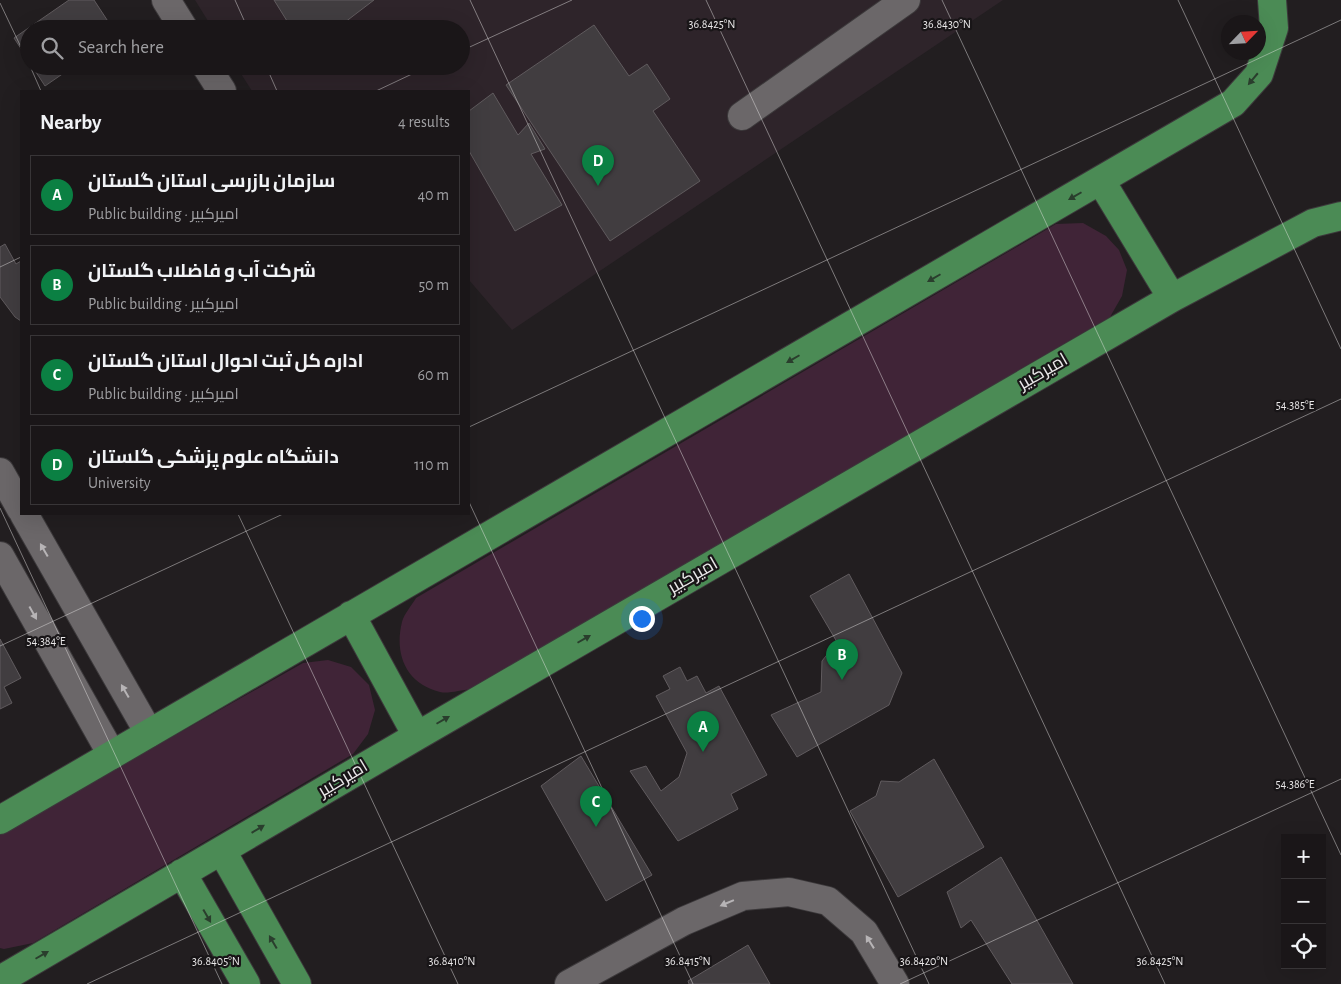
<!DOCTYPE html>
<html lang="en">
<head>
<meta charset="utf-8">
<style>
	:root { --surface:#1a1618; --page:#231f21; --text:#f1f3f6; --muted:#9f9fa2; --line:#383537; --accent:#0b8043 }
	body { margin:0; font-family:"Alegreya Sans",Cairo,sans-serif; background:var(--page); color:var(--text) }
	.controls { position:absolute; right:15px; bottom:15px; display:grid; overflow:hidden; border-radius:0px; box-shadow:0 5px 20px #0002 }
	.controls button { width:45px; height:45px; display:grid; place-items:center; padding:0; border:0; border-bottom:1px solid var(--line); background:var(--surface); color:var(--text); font:25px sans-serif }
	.compass { position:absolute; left:1221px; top:15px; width:45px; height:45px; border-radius:50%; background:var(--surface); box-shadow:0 5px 20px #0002; rotate:65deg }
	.you { position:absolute; left:641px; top:618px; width:18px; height:18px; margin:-12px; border:4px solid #fff; border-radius:50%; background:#1a73e8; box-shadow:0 0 0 8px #1a73e833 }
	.badge { display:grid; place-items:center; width:32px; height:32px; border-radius:50%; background:var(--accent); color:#fff; font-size:16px; font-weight:700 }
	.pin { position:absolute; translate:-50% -41px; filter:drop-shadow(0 1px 2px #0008) }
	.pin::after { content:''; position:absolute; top:26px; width:18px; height:15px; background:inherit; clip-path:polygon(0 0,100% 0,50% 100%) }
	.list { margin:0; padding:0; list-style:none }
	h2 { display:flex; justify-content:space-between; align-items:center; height:65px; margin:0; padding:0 20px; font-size:21px }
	h2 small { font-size:16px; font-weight:400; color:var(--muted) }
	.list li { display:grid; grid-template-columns:32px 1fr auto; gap:15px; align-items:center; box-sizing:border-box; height:80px; margin:0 10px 10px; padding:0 10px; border:1px solid var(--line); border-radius:0px }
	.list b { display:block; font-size:19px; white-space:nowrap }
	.list p { margin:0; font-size:16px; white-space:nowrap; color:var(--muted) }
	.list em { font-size:16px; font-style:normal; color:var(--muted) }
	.icon { flex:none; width:28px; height:28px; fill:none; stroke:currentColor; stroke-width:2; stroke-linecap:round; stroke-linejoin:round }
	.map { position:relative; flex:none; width:1341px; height:984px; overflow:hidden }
	.search { position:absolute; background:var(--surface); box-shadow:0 5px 20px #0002; left:20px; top:20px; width:450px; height:55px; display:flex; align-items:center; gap:12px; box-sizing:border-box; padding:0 18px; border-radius:28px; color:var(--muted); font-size:19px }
	.panel { position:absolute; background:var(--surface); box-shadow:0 5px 20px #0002; left:20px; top:90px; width:450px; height:425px; border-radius:0px }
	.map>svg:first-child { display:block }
	.built { fill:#2e242a }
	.green { fill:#402437 }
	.building { fill:#413d40; stroke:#605b5e }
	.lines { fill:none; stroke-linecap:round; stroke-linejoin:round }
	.minor-casing { stroke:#3c393b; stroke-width:30 }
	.major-casing { stroke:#3c393b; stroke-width:30 }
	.minor { stroke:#6b6769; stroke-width:28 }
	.major { stroke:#4b8b55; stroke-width:28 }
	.oneway { fill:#2a3e2d }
	.oneway2 { fill:#b7b4b6 }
	.ticks { fill:none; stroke:#eae8e9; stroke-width:1; stroke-opacity:0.45 }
	.labels { text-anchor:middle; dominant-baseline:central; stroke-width:4.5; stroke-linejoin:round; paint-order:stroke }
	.street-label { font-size:18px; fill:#eae8e9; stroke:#181517 }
	.ticks-label { font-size:12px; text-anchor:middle; fill:#eae8e9; stroke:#181517; stroke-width:4.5; stroke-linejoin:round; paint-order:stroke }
</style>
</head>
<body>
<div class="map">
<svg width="1341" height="984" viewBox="0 0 1341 984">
	<rect width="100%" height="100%" fill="#221e20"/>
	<path class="built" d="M195,0H1003L512,330L469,280V91H252L236,66H461V29H213Z"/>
	<path class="green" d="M1083,223L1106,236L1119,250L1127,270L1122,296L1110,317L471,689C461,690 448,694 440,692C406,684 394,654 402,622C404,614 412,605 416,598L1056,224Z
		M328,660L351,667L369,685L375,710L368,734L353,754L33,943L4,949L0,948V834L303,663Z"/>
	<path class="building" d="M69,0H94L113,29H29V61L14,38Z
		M274,0H374L336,29H292Z
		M594,25L629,76L647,64L670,99L653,111L700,181L610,241L506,85Z
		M32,66H74L45,86Z
		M493,93L518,135L529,123L545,149L531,154L562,205L515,231L469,151V111Z
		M5,244L16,264L21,261V321L15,317L0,297V247Z
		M849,574L902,673L889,705L797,757L771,715L821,692L822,661L837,642L810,596Z
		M0,639L21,678L4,687L12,703L0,709Z
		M680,667L687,681L697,676L706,693L719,686L767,775L731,794L738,809L678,841L630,771L646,766L661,791L679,777L687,753L656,696L670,689L663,676Z
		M581,756L652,875L606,901L541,786Z
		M934,759L984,847L898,897L850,811L876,796L881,781L899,782Z
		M1001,857L1073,984H1012L971,920L961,928L947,892Z
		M748,945L770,984H689L688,981Z"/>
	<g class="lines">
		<g class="minor-casing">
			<path id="minor" d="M166,0L184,29
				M206,66L222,91
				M742,116L906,0
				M0,472L21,509
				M24,514L149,733
				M0,556L112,755
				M569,984L684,921L743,896L789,892L828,901L864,932L895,984"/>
		</g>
		<g class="major-casing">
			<path id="major" d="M1101,181L1172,298
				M351,615L417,736
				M0,820L1233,103L1259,74L1274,28L1272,0
				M222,851L297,984
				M182,873L246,984
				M0,980L417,736L1172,298L1313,223L1341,216"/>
		</g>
		<use href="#minor" class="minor"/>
		<use href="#major" class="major"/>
	</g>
	<defs><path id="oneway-solid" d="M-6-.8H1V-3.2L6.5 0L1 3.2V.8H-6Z" transform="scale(1.25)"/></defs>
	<g class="oneway">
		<use href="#oneway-solid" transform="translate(1253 79) rotate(130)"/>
		<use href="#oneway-solid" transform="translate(1075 196) rotate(150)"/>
		<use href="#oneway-solid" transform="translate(934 278) rotate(150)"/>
		<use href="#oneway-solid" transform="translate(793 359) rotate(150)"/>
		<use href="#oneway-solid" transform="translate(584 639) rotate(-30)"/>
		<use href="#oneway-solid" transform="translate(443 720) rotate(-30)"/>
		<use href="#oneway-solid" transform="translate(258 829) rotate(-31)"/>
		<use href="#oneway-solid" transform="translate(207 916) rotate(60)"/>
		<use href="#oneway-solid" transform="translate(273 942) rotate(-120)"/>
		<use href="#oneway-solid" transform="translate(42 955) rotate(-30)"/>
	</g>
	<g class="oneway2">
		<use href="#oneway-solid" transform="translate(44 550) rotate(-120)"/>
		<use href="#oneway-solid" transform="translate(33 613) rotate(61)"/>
		<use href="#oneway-solid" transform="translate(125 691) rotate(-120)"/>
		<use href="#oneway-solid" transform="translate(727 903) rotate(157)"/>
		<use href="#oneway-solid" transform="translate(870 942) rotate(-122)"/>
	</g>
	<path class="ticks" d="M235,0L248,29M470,0L929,984M706,0L1165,984M942,0L1341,855M1178,0L1341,349M0,3L29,64M461,51L572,0M30,66L41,91M266,66L277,91M376,91L429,66M0,267L21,257M469,427L1341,20M469,502L693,984M0,508L222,984M238,514L458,984M0,646L283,514M87,984L1341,399M900,984L1341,779"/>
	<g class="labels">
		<g class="street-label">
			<text transform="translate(1043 372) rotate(-30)">امیرکبیر</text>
			<text transform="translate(693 576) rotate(-30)">امیرکبیر</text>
			<text transform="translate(343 779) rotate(-31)">امیرکبیر</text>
		</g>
	</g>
	<g class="ticks-label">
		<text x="712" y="28">36.8425°N</text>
		<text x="947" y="28">36.8430°N</text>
		<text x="1295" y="409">54.385°E</text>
		<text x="46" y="645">54.384°E</text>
		<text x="1295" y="788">54.386°E</text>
		<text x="216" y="965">36.8405°N</text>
		<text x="452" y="965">36.8410°N</text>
		<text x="688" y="965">36.8415°N</text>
		<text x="924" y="965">36.8420°N</text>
		<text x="1160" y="965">36.8425°N</text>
	</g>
</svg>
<div class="controls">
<button>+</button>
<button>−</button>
<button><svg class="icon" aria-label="locate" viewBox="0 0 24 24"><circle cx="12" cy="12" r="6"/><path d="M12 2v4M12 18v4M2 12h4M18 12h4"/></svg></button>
</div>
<svg class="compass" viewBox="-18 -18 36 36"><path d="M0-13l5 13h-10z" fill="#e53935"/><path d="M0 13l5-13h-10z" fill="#9f9fa2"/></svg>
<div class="you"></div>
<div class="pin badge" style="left:703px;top:752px">A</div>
<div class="pin badge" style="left:842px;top:680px">B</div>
<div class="pin badge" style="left:596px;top:827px">C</div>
<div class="pin badge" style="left:598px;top:186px">D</div>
<div class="search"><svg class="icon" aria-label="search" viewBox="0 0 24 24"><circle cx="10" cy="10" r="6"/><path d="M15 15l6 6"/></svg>Search here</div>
<section class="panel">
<h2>Nearby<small>4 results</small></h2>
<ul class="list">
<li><span class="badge">A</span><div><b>سازمان بازرسی استان گلستان</b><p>Public building · امیرکبیر</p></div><em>40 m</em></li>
<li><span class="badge">B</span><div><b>شرکت آب و فاضلاب گلستان</b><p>Public building · امیرکبیر</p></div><em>50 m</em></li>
<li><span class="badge">C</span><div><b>اداره کل ثبت احوال استان گلستان</b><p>Public building · امیرکبیر</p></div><em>60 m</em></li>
<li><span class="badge">D</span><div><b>دانشگاه علوم پزشکی گلستان</b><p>University</p></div><em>110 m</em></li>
</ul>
</section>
</div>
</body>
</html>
